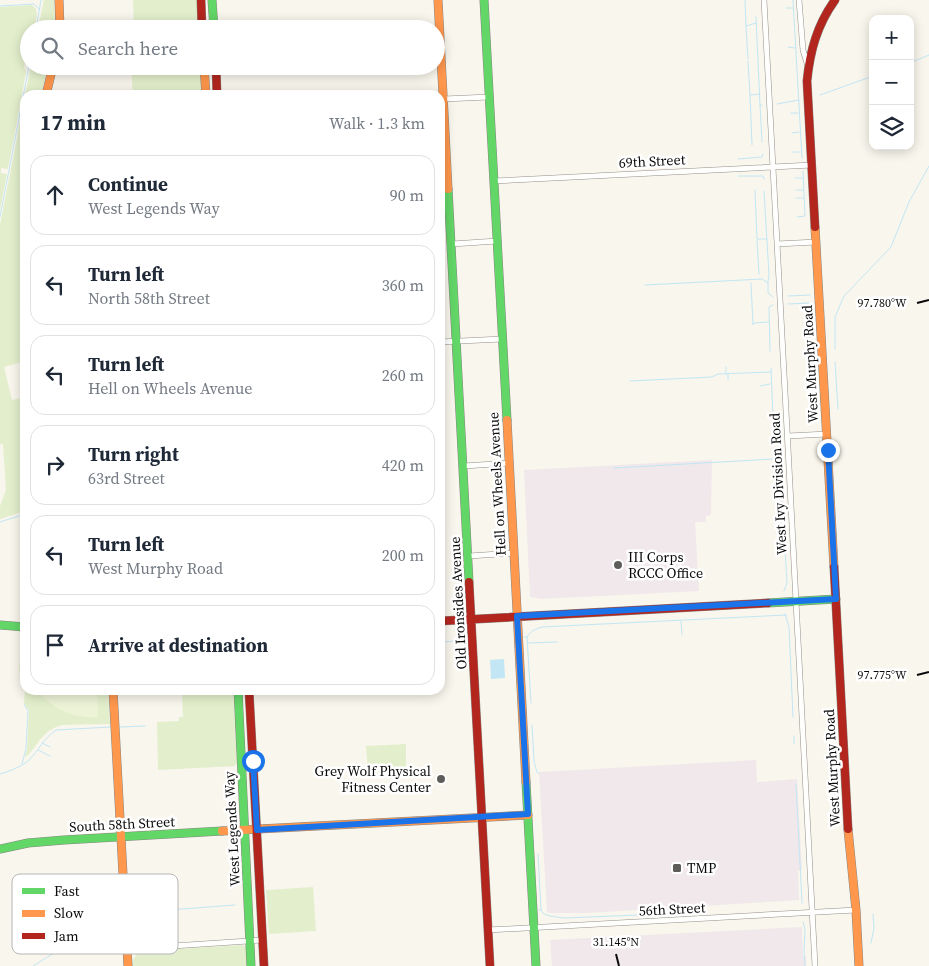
<!DOCTYPE html>
<html lang="en">
<head>
<meta charset="utf-8">
<style>
	:root { --surface:#fff; --page:#f6f6f7; --text:#1f2937; --muted:#747a83; --line:#e0e1e3 }
	body { margin:0; font-family:"Source Serif 4",serif; background:var(--page); color:var(--text) }
	.controls { position:absolute; right:15px; top:15px; display:grid; overflow:hidden; border-radius:10px; box-shadow:0 2px 12px #0003 }
	.controls button { width:45px; height:45px; display:grid; place-items:center; padding:0; border:0; border-bottom:1px solid var(--line); background:var(--surface); color:var(--text); font:25px sans-serif }
	.stop { position:absolute; width:15px; height:15px; margin:-11px; border:4px solid #1a73e8; border-radius:50%; background:#fff }
	.stop.end { background:#1a73e8; border-color:#fff; box-shadow:0 1px 5px #0008 }
	.list { margin:0; padding:0; list-style:none }
	h2 { display:flex; justify-content:space-between; align-items:center; height:65px; margin:0; padding:0 20px; font-size:21px }
	h2 small { font-size:16px; font-weight:400; color:var(--muted) }
	.list li { display:grid; grid-template-columns:32px 1fr auto; gap:15px; align-items:center; box-sizing:border-box; height:80px; margin:0 10px 10px; padding:0 10px; border:1px solid var(--line); border-radius:15px }
	.list b { display:block; font-size:19px; white-space:nowrap }
	.list p { margin:0; font-size:16px; white-space:nowrap; color:var(--muted) }
	.list em { font-size:16px; font-style:normal; color:var(--muted) }
	.icon { flex:none; width:28px; height:28px; fill:none; stroke:currentColor; stroke-width:2; stroke-linecap:round; stroke-linejoin:round }
	.map { position:relative; flex:none; width:929px; height:966px; overflow:hidden }
	.search { position:absolute; background:var(--surface); box-shadow:0 2px 12px #0003; left:20px; top:20px; width:425px; height:55px; display:flex; align-items:center; gap:12px; box-sizing:border-box; padding:0 18px; border-radius:28px; color:var(--muted); font-size:19px }
	.panel { position:absolute; background:var(--surface); box-shadow:0 2px 12px #0003; left:20px; top:90px; width:425px; height:605px; border-radius:15px }
	.map>svg:first-child { display:block }
	.industrial { fill:#f0e8eb }
	.green { fill:#e3efcc }
	.pitch { fill:#edf3d6 }
	.water { fill:#c2e6f4 }
	.lines { fill:none; stroke-linecap:round; stroke-linejoin:round }
	.stream { stroke:#c2e6f4; stroke-width:1 }
	.street-casing { stroke:#92908c; stroke-width:6 }
	.fast-casing { stroke:#888783; stroke-width:9 }
	.slow-casing { stroke:#888783; stroke-width:9 }
	.jam-casing { stroke:#888783; stroke-width:9 }
	.street { stroke:#fefefc; stroke-width:5 }
	.fast { stroke:#63d668; stroke-width:8 }
	.slow { stroke:#ff974d; stroke-width:8 }
	.jam { stroke:#b3261e; stroke-width:8 }
	.route { stroke:#1a73e8; stroke-width:6 }
	.ticks { fill:none; stroke:#0a0a0a; stroke-width:2 }
	.poi-dot { fill:#5e5d59; stroke:#fff; stroke-width:2 }
	.labels { text-anchor:middle; dominant-baseline:central; stroke-width:5; stroke-linejoin:round; paint-order:stroke }
	.street-label { font-size:14px; fill:#0a0a0a; stroke:#fff }
	.poi-label { font-size:14px; fill:#0a0a0a; stroke:#fff; text-anchor:start }
	.key { fill:#fff; stroke:#b6b6b6; stroke-width:1 }
	.key-label { font-size:14px; fill:#0a0a0a }
	.ticks-label { font-size:12px; text-anchor:middle; fill:#0a0a0a; stroke:#fff; stroke-width:5; stroke-linejoin:round; paint-order:stroke }
</style>
</head>
<body>
<div class="map">
<svg width="929" height="966" viewBox="0 0 929 966">
	<rect width="100%" height="100%" fill="#f9f6ed"/>
	<path class="industrial" d="M712,460L711,515L706,516V522H695L699,591L541,599L530,597L524,470Z
		M756,760L757,782L797,779L802,870L798,871L799,900L587,913H549L547,911L539,772Z
		M802,927L803,956H806V966H552L550,940Z"/>
	<path class="green" d="M44,0H54L55,29H38Z
		M133,0H197L199,29H134Z
		M32,5C40,10 36,20 34,29H29V56L24,55L23,59L26,60L24,67L26,72L8,169L1,168V173L7,174L0,210V7Z
		M31,66H48L41,95H25Z
		M131,66H201L203,95H133Z
		M25,96V361L4,367L12,400L25,397V511L0,519V506L6,490L3,444H0V225Z
		M25,634V690H108L110,724L62,725C41,731 39,745 25,758L27,748L29,711L24,703L25,691L19,671L21,637Z
		M182,690H233L237,763L235,766L158,770L157,722L179,721V717H183Z
		M406,744V771L368,773L366,746Z
		M313,887L316,931L269,934L266,890Z
		M242,945C251,947 249,959 249,966H132C132,958 136,954 143,951Z"/>
	<path class="pitch" d="M37,690H97L98,717C74,719 52,709 37,690Z"/>
	<path class="water" d="M504,659L505,678L491,679L490,660Z"/>
	<g class="lines">
		<path class="stream" d="M745,0L746,26L756,23
			M793,0L802,158
			M0,6L34,4L40,10
			M786,8H793
			M756,17L760,105
			M746,26L748,59
			M36,29L41,0
			M788,47L795,48
			M748,61L750,95L760,94
			M910,63L929,55
			M750,95L752,145
			M820,95L873,76
			M777,104L799,100
			M762,105H760L762,142
			M791,113H798
			M792,133L799,132
			M793,152H800
			M738,159L762,157L763,154
			M738,176H763L764,179
			M795,178H802
			M755,190L757,239H767
			M796,190H803
			M764,191L769,275L768,282
			M796,198H803
			M0,217L29,66
			M797,217L805,216L803,171
			M757,240L759,274
			M751,283L753,325L754,323L769,322
			M645,285L762,279L768,283V293L773,297
			M788,296L810,295
			M805,303L808,320L810,354
			M788,304L809,303
			M835,349V317L844,296L891,247L909,202L929,166
			M770,351L769,307L773,305
			M835,362L838,409
			M811,365V368
			M726,367V374
			M771,368L774,443
			M728,374V380
			M630,381L712,377L718,374L771,372
			M760,386L770,384
			M775,460L780,464L787,583L784,591
			M614,468L774,459V455
			M0,522L25,514
			M785,614L789,627L793,717
			M681,621L682,635
			M524,637H527L531,703
			M527,637C530,631 536,629 542,627L786,615
			M440,642L459,641
			M528,643L557,642
			M532,725L534,761L537,772L539,774
			M120,727L145,726
			M794,736V744
			M42,743L50,747
			M38,750L50,756
			M22,764L26,748L28,711L24,704
			M0,774C10,771 21,767 29,760C39,750 44,738 56,730L111,727
			M796,784L802,903
			M538,854L541,910H539
			M541,910L544,914L550,916L564,918L639,915
			M137,912L141,918
			M129,913L235,905
			M137,922L131,912L145,903
			M803,922L805,929L804,952L805,966
			M70,943L79,950
			M871,943L874,928L873,914
			M33,966L72,942"/>
		<g class="street-casing">
			<path id="street" d="M764,0L788,448L815,966
				M799,0L803,50L807,63
				M444,99L489,97
				M494,181L812,165
				M452,244L497,241
				M777,244L816,242
				M440,342L502,339
				M788,436L827,434
				M464,466L509,463
				M469,556L514,553
				M488,930L856,910
				M127,949L262,940"/>
		</g>
		<g class="fast-casing">
			<path id="fast" d="M212,0L214,29
				M484,0L507,420
				M448,189L469,582
				M768,603L836,599
				M0,625L25,627
				M238,690L251,966
				M526,782L536,966
				M0,849L28,843L64,840L222,831"/>
		</g>
		<g class="slow-casing">
			<path id="slow" d="M59,0L60,29
				M438,0L448,189
				M204,66L206,95
				M46,95L53,66
				M815,227L834,567
				M507,420L526,782
				M113,690L128,966
				M848,829L856,910L859,966
				M222,831L528,815"/>
		</g>
		<g class="jam-casing">
			<path id="jam" d="M201,0L202,29
				M216,66L217,95
				M815,227L807,81C810,51 817,25 835,0
				M834,567L848,829
				M469,582L490,966
				M440,621L768,603
				M249,690L264,966"/>
		</g>
		<use href="#street" class="street"/>
		<use href="#fast" class="fast"/>
		<use href="#slow" class="slow"/>
		<use href="#jam" class="jam"/>
	</g>
	<g class="lines">
		<path class="route" d="M253,761L257,830L528,814L517,616L836,599L828,450"/>
	</g>
	<path class="ticks" d="M917,303L929,300M917,675L929,672M616,954L619,966"/>
	<g class="poi-dot">
		<circle cx="618" cy="565" r="5"/>
		<circle cx="441" cy="779" r="5"/>
		<rect x="672" y="863" width="10" height="10" rx="2.5"/>
	</g>
	<g class="labels">
		<g class="street-label">
			<text transform="translate(652 161) rotate(-3)">69th Street</text>
			<text transform="translate(810 364) rotate(-93)">West Murphy Road</text>
			<text transform="translate(497 484) rotate(-93)">Hell on Wheels Avenue</text>
			<text transform="translate(778 484) rotate(-93)">West Ivy Division Road</text>
			<text transform="translate(458 603) rotate(-93)">Old Ironsides Avenue</text>
			<text transform="translate(832 768) rotate(-93)">West Murphy Road</text>
			<text transform="translate(122 824) rotate(-3)">South 58th Street</text>
			<text transform="translate(232 829) rotate(-93)">West Legends Way</text>
			<text transform="translate(672 909) rotate(-3)">56th Street</text>
		</g>
		<g class="poi-label">
			<text x="628" y="557">III Corps<tspan x="628" dy="16">RCCC Office</tspan></text>
			<text x="431" y="771" text-anchor="end">Grey Wolf Physical<tspan x="431" dy="16">Fitness Center</tspan></text>
			<text x="687" y="868">TMP</text>
		</g>
	</g>
	<rect x="12" y="874" width="166" height="80" rx="8" class="key"/>
	<rect x="22" y="888" width="23" height="6" fill="#63d668"/>
	<rect x="22" y="910" width="23" height="7" fill="#ff974d"/>
	<rect x="22" y="933" width="23" height="6" fill="#b3261e"/>
	<g class="key-label">
		<text x="54" y="896">Fast</text>
		<text x="54" y="918">Slow</text>
		<text x="54" y="941">Jam</text>
	</g>
	<g class="ticks-label">
		<text x="882" y="307">97.780°W</text>
		<text x="882" y="679">97.775°W</text>
		<text x="616" y="946">31.145°N</text>
	</g>
</svg>
<div class="controls">
<button>+</button>
<button>−</button>
<button><svg class="icon" aria-label="layers" viewBox="0 0 24 24"><path d="M12 4l9 5-9 5-9-5zM3 14l9 5 9-5"/></svg></button>
</div>
<div class="stop" style="left:253px;top:761px"></div>
<div class="stop end" style="left:828px;top:450px"></div>
<div class="search"><svg class="icon" aria-label="search" viewBox="0 0 24 24"><circle cx="10" cy="10" r="6"/><path d="M15 15l6 6"/></svg>Search here</div>
<section class="panel">
<h2>17 min<small>Walk · 1.3 km</small></h2>
<ul class="list">
<li><svg class="icon" aria-label="ahead" viewBox="0 0 24 24"><path d="M12 20V5M6 11l6-6 6 6"/></svg><div><b>Continue</b><p>West Legends Way</p></div><em>90 m</em></li>
<li><svg class="icon" aria-label="left" viewBox="0 0 24 24"><path d="M17 20v-9H6M10 6l-5 5 5 5"/></svg><div><b>Turn left</b><p>North 58th Street</p></div><em>360 m</em></li>
<li><svg class="icon" aria-label="left" viewBox="0 0 24 24"><path d="M17 20v-9H6M10 6l-5 5 5 5"/></svg><div><b>Turn left</b><p>Hell on Wheels Avenue</p></div><em>260 m</em></li>
<li><svg class="icon" aria-label="right" viewBox="0 0 24 24"><path d="M7 20v-9h11M14 6l5 5-5 5"/></svg><div><b>Turn right</b><p>63rd Street</p></div><em>420 m</em></li>
<li><svg class="icon" aria-label="left" viewBox="0 0 24 24"><path d="M17 20v-9H6M10 6l-5 5 5 5"/></svg><div><b>Turn left</b><p>West Murphy Road</p></div><em>200 m</em></li>
<li><svg class="icon" aria-label="arrive" viewBox="0 0 24 24"><path d="M6 21V4h12l-3 4 3 4H6"/></svg><div><b>Arrive at destination</b></div></li>
</ul>
</section>
</div>
</body>
</html>
